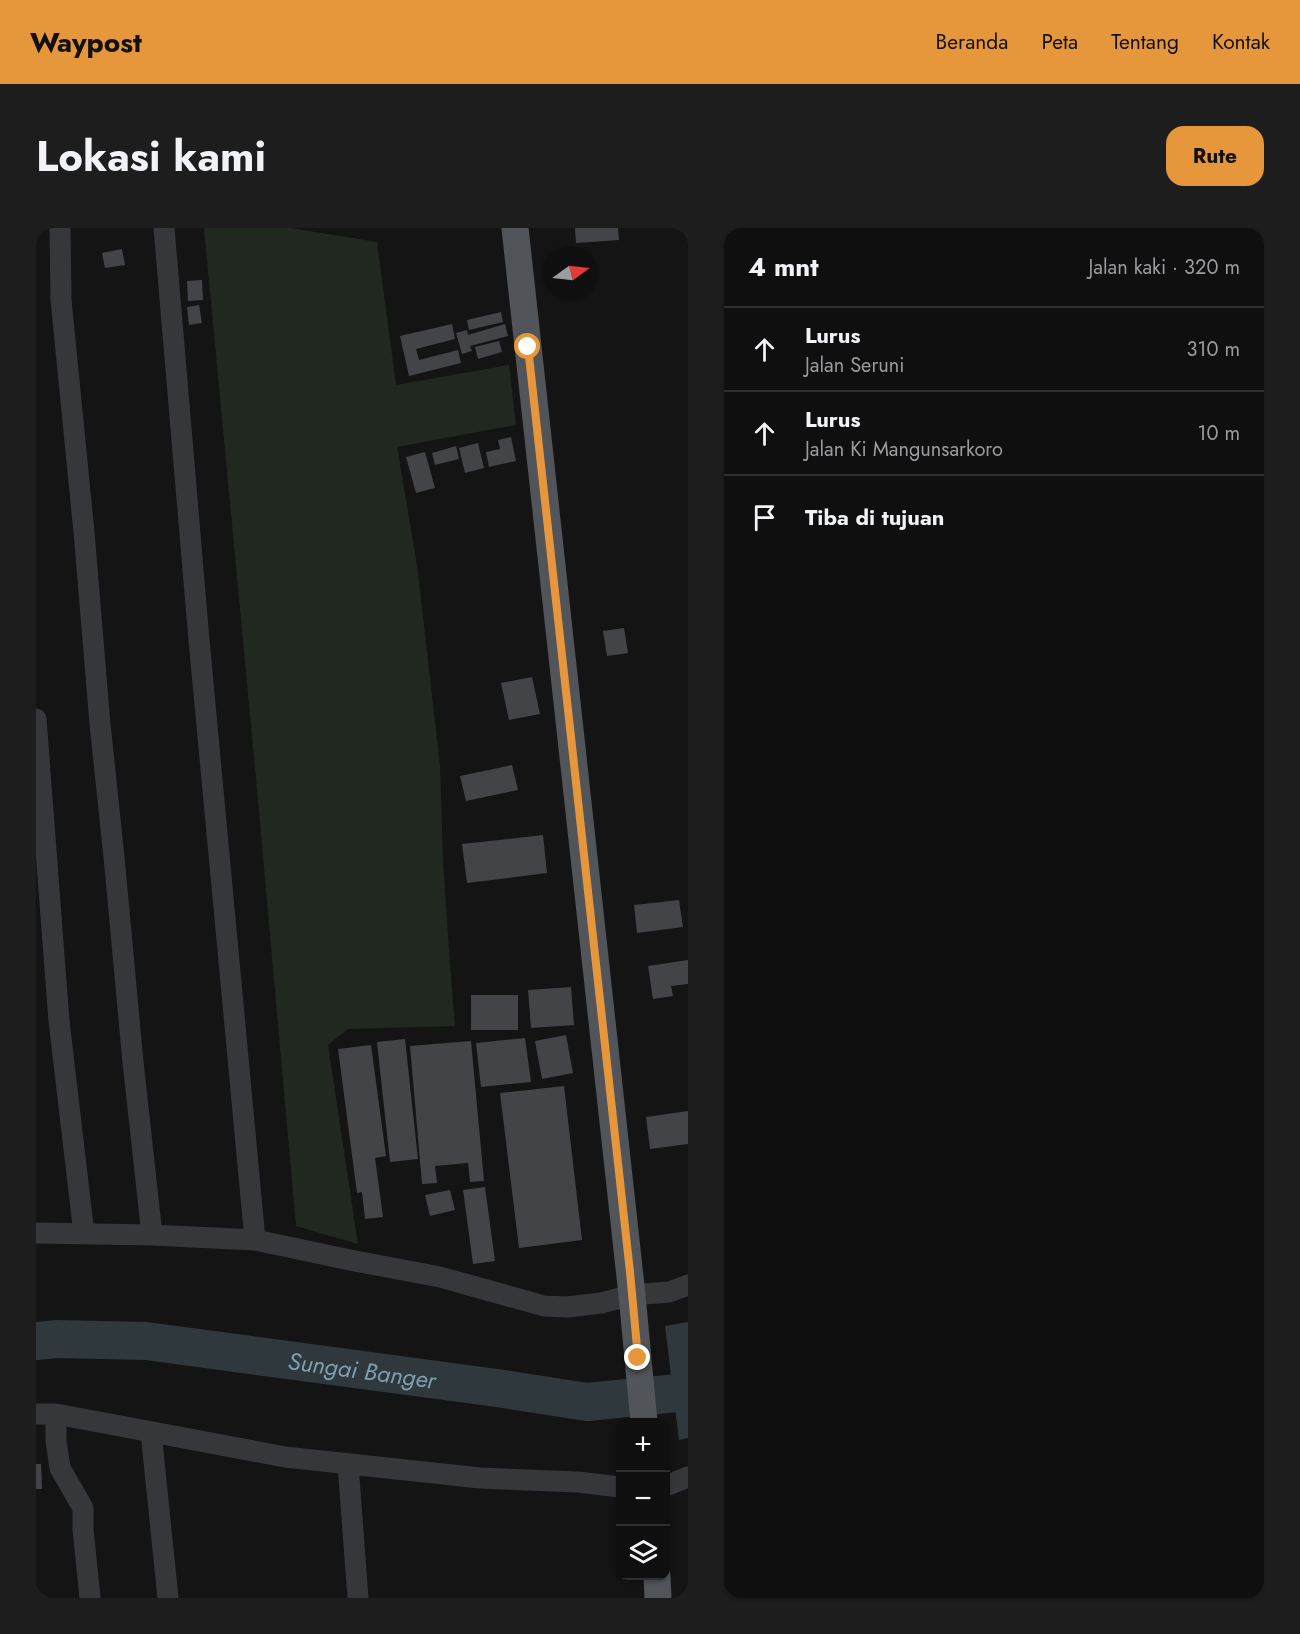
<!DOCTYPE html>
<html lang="id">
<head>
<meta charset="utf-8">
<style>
	:root { --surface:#0f0f10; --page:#1d1d1e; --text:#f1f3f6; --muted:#9b9c9f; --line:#2f2f30; --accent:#e6963b }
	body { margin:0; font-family:Jost,sans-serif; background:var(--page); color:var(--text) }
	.controls { position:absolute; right:18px; bottom:18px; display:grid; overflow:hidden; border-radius:12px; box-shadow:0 2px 4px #0004 }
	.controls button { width:54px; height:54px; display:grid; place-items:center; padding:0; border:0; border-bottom:2px solid var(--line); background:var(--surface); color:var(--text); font:30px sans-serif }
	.compass { position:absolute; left:508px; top:18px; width:54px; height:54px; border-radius:50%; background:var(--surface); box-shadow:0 2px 4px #0004; rotate:75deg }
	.stop { position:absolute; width:18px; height:18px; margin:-14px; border:4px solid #e6963b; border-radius:50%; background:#fff }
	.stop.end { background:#e6963b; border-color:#fff; box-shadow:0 2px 6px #0008 }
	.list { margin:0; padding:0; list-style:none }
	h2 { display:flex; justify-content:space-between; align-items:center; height:78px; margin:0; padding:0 24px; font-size:26px }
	h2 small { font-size:20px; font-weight:400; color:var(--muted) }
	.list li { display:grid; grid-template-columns:39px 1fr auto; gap:18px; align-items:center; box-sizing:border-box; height:84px; padding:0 24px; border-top:2px solid var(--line) }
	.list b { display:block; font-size:22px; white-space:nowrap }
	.list p { margin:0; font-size:20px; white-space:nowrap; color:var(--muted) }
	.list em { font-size:20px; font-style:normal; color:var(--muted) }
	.icon { flex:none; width:33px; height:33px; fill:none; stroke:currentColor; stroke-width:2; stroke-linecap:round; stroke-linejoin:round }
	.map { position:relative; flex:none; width:652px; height:1370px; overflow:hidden; border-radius:18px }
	header { display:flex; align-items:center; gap:36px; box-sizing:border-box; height:84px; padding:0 30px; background:var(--accent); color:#111 }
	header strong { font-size:28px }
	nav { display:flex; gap:33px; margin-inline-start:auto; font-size:21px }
	.intro { display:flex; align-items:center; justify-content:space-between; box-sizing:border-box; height:144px; padding:0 36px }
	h1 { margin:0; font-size:42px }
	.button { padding:15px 27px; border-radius:18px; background:var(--accent); color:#111; font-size:21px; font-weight:700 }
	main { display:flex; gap:36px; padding:0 36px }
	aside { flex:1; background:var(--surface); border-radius:18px; box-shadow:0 2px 4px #0004 }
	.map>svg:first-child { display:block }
	.green { fill:#202820 }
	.water { fill:#2e383d }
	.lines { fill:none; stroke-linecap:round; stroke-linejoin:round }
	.river { stroke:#2e383d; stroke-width:38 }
	.building { fill:#434448 }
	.minor { stroke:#35373a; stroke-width:21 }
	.major { stroke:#515459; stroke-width:27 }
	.route { stroke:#e6963b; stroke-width:8 }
	.labels { text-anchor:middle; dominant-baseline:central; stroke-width:4.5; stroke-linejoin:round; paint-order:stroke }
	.water-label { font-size:24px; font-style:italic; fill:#7f9eae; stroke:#0f0f10 }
</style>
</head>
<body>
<header>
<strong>Waypost</strong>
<nav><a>Beranda</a><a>Peta</a><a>Tentang</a><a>Kontak</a></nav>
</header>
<div class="intro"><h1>Lokasi kami</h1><a class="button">Rute</a></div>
<main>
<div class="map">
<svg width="652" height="1370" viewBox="0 0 652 1370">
	<rect width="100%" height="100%" fill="#141415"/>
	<path class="green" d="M168,0H255L341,14L360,157L473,137L480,197L361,219L381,337L404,537L407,631L414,737L419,798L312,801L292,817L322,1016L260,998L221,561Z"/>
	<path class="water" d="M652,1094V1210L643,1212L629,1098Z"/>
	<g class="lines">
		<path class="river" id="s1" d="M0,1113L21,1111L110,1113L461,1160L551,1174L652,1164"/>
	</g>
	<path class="building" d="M539,0H582L583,12L540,15Z
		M86,21L89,37L69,40L66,25Z
		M166,52L167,72L152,73L151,53Z
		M163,77L166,95L153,97L151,79Z
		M465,84L467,94L433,102L431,92Z
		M416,96L419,111L380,121L383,132L422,122L425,135L373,148L364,108Z
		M469,96L472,108L434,118L436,123L426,126L420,105L431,102L432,107Z
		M463,113L466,124L442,131L439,119Z
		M475,209L480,233L453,239L450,224L464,221L462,212Z
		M442,215L448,240L429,245L423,220Z
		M420,218L423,231L399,237L396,225Z
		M389,224L399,260L380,265L370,229Z
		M588,400L592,425L571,428L567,403Z
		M496,449L504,486L473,492L465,455Z
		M476,537L482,562L430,573L424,548Z
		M507,607L511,645L431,655L426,616Z
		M643,672L647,699L601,705L598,677Z
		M652,732V756L635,758L637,768L617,771L612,738Z
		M535,759L538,797L495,800L492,762Z
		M435,767H482V802H435Z
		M530,807L537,845L506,851L499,813Z
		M489,810L495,854L445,859L440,815Z
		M369,811L382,931L354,934L341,814Z
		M435,813L448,953L434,954L432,935L399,938L401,955L386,956L374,818Z
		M335,817L350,928L339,930L347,989L329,991L326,964L321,965L302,821Z
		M528,858L546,1012L483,1020L464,865Z
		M652,883V916L614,921L610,889Z
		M449,959L459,1033L437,1036L427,962Z
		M414,962L419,982L394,988L389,967Z
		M0,1236H5L6,1261H0Z"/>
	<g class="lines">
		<path class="minor" d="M24,0L25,72L48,304L64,496L78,629L97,834L116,1007
			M128,0L163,412L219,1012
			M0,491L23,793L48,1006
			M0,1005L116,1007L219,1012L319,1033L404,1049L508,1078L531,1079L565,1075L596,1067L633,1064L652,1057
			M0,1186H20L249,1229L444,1250L542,1254L584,1259
			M20,1186V1213L24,1240L47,1280V1301L54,1370
			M115,1204L132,1370
			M312,1236L322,1370
			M630,1258L652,1249"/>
		<path class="major" d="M479,0L596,1067L608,1194
			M621,1348L622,1370"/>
	</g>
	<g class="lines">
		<path class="route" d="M492,119L594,1044L602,1130"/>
	</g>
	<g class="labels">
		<g class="water-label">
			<text stroke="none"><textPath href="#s1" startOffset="328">Sungai Banger</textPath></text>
		</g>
	</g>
</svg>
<div class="controls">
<button>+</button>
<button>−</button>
<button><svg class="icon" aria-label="layers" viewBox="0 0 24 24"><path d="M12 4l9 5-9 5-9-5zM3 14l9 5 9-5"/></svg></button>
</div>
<svg class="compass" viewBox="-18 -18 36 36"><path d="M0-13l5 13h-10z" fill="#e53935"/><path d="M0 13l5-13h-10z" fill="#9b9c9f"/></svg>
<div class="stop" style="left:492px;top:119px"></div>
<div class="stop end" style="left:602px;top:1130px"></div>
</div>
<aside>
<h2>4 mnt<small>Jalan kaki · 320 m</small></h2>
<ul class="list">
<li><svg class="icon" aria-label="ahead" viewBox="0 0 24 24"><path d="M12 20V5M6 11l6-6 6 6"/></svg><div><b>Lurus</b><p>Jalan Seruni</p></div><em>310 m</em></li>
<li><svg class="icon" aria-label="ahead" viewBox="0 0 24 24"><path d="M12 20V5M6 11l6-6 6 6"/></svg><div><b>Lurus</b><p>Jalan Ki Mangunsarkoro</p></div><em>10 m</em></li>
<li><svg class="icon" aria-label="arrive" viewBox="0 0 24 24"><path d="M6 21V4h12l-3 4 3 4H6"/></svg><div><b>Tiba di tujuan</b></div></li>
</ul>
</aside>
</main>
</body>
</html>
